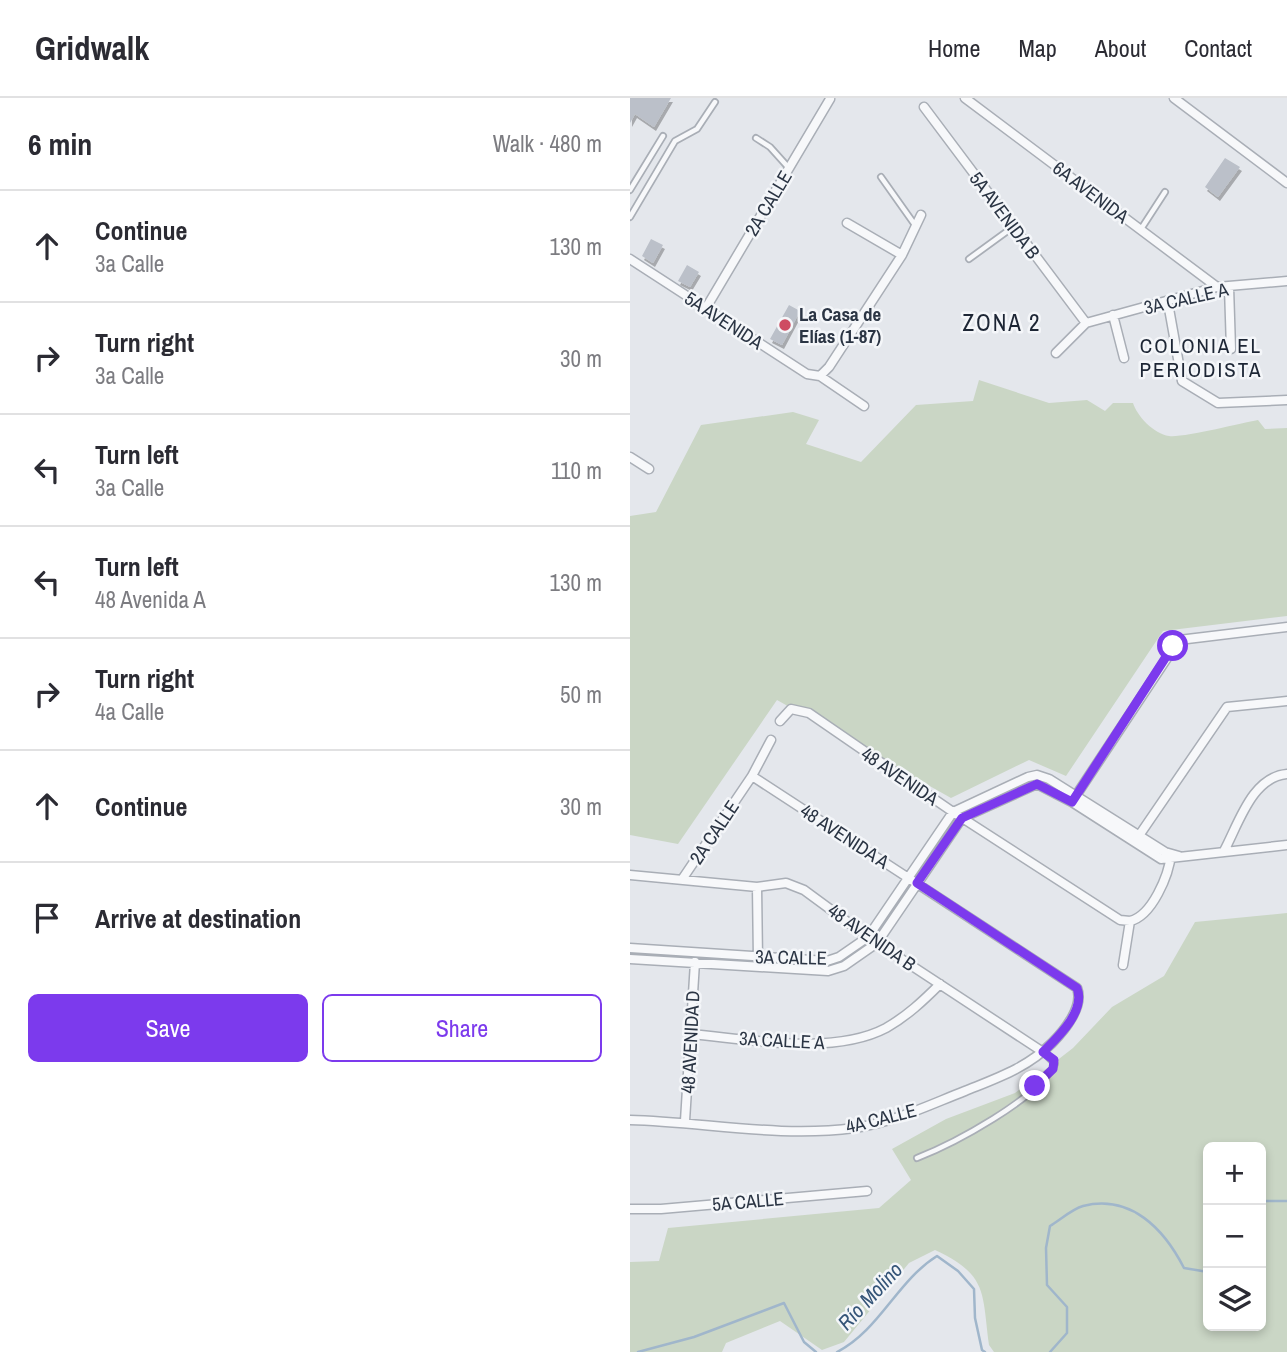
<!DOCTYPE html>
<html lang="en">
<head>
<meta charset="utf-8">
<style>
	:root { --surface:#fff; --page:#f2f2f3; --text:#2b2b33; --muted:#7c7c81; --line:#e1e1e2; --accent:#7c3aed }
	body { margin:0; font-family:"Archivo Narrow",sans-serif; background:var(--page); color:var(--text) }
	.controls { position:absolute; right:21px; bottom:21px; display:grid; overflow:hidden; border-radius:10px; box-shadow:0 4px 10px #0003 }
	.controls button { width:63px; height:63px; display:grid; place-items:center; padding:0; border:0; border-bottom:2px solid var(--line); background:var(--surface); color:var(--text); font:35px sans-serif }
	.stop { position:absolute; width:21px; height:21px; margin:-16px; border:5px solid #7c3aed; border-radius:50%; background:#fff }
	.stop.end { background:#7c3aed; border-color:#fff; box-shadow:0 2px 7px #0008 }
	.list { margin:0; padding:0; list-style:none }
	h2 { display:flex; justify-content:space-between; align-items:center; height:91px; margin:0; padding:0 28px; font-size:30px }
	h2 small { font-size:23px; font-weight:400; color:var(--muted) }
	.list li { display:grid; grid-template-columns:46px 1fr auto; gap:21px; align-items:center; box-sizing:border-box; height:112px; padding:0 28px; border-top:2px solid var(--line) }
	.list b { display:block; font-size:26px; white-space:nowrap }
	.list p { margin:0; font-size:23px; white-space:nowrap; color:var(--muted) }
	.list em { font-size:23px; font-style:normal; color:var(--muted) }
	.actions { display:flex; gap:14px; padding:21px 28px }
	.actions a { flex:1; padding:16px 0; border:2px solid var(--accent); border-radius:10px; text-align:center; font-size:24px; color:var(--accent) }
	.actions .main { background:var(--accent); color:#fff }
	.icon { flex:none; width:38px; height:38px; fill:none; stroke:currentColor; stroke-width:2; stroke-linecap:round; stroke-linejoin:round }
	.map { position:relative; flex:none; width:657px; height:1254px; overflow:hidden }
	header { display:flex; align-items:center; gap:42px; box-sizing:border-box; height:98px; padding:0 35px; background:var(--surface); border-bottom:2px solid var(--line) }
	header strong { font-size:33px }
	nav { display:flex; gap:38px; margin-inline-start:auto; font-size:24px }
	main { display:flex }
	aside { flex:1; background:var(--surface) }
	.map>svg:first-child { display:block }
	.green { fill:#cad6c5; fill-rule:evenodd }
	.lines { fill:none; stroke-linecap:round; stroke-linejoin:round }
	.stream { stroke:#a0b6cb; stroke-width:2.5 }
	.building { fill:#bbc0c9; filter:url(#shadow) }
	.service-casing { stroke:#a9aeb6; stroke-width:8 }
	.minor-casing { stroke:#a9aeb6; stroke-width:11 }
	.service { stroke:#f7f8fa; stroke-width:4.5 }
	.minor { stroke:#f7f8fa; stroke-width:8 }
	.route { stroke:#7c3aed; stroke-width:9 }
	.poi-dot { fill:#ce4c62; stroke:#f4f6f9; stroke-width:2.5 }
	.labels { text-anchor:middle; dominant-baseline:central; stroke-width:5; stroke-linejoin:round; paint-order:stroke }
	.street-label { font-size:19px; fill:#2b3544; stroke:#f4f6f9 }
	.poi-label { font-size:19px; font-weight:bold; fill:#2b3544; stroke:#f4f6f9; text-anchor:start }
	.neighbourhood-label { font-size:21px; letter-spacing:2px; fill:#1d2635; stroke:#f4f6f9 }
	.water-label { font-size:21px; font-style:italic; fill:#355578; stroke:#f4f6f9 }
	.quarter-label { font-size:23px; letter-spacing:2px; fill:#1d2635; stroke:#f4f6f9 }
</style>
</head>
<body>
<header>
<strong>Gridwalk</strong>
<nav><a>Home</a><a>Map</a><a>About</a><a>Contact</a></nav>
</header>
<main>
<aside>
<h2>6 min<small>Walk · 480 m</small></h2>
<ul class="list">
<li><svg class="icon" aria-label="ahead" viewBox="0 0 24 24"><path d="M12 20V5M6 11l6-6 6 6"/></svg><div><b>Continue</b><p>3a Calle</p></div><em>130 m</em></li>
<li><svg class="icon" aria-label="right" viewBox="0 0 24 24"><path d="M7 20v-9h11M14 6l5 5-5 5"/></svg><div><b>Turn right</b><p>3a Calle</p></div><em>30 m</em></li>
<li><svg class="icon" aria-label="left" viewBox="0 0 24 24"><path d="M17 20v-9H6M10 6l-5 5 5 5"/></svg><div><b>Turn left</b><p>3a Calle</p></div><em>110 m</em></li>
<li><svg class="icon" aria-label="left" viewBox="0 0 24 24"><path d="M17 20v-9H6M10 6l-5 5 5 5"/></svg><div><b>Turn left</b><p>48 Avenida A</p></div><em>130 m</em></li>
<li><svg class="icon" aria-label="right" viewBox="0 0 24 24"><path d="M7 20v-9h11M14 6l5 5-5 5"/></svg><div><b>Turn right</b><p>4a Calle</p></div><em>50 m</em></li>
<li><svg class="icon" aria-label="ahead" viewBox="0 0 24 24"><path d="M12 20V5M6 11l6-6 6 6"/></svg><div><b>Continue</b></div><em>30 m</em></li>
<li><svg class="icon" aria-label="arrive" viewBox="0 0 24 24"><path d="M6 21V4h12l-3 4 3 4H6"/></svg><div><b>Arrive at destination</b></div></li>
</ul>
<div class="actions"><a class="main">Save</a><a>Share</a></div>
</aside>
<div class="map">
<svg width="657" height="1254" viewBox="0 0 657 1254">
	<defs>
		<filter id="shadow"><feDropShadow dx="2" dy="4" stdDeviation="0" flood-color="#0004"/></filter>
	</defs>
	<rect width="100%" height="100%" fill="#e4e7ec"/>
	<path class="green" d="M349,282L419,305L457,302L475,313L483,305H503C507,318 524,336 539,338C553,340 611,325 628,322L635,331L657,330V518L533,533L436,678L399,662L321,700L147,602L48,746L0,737V418L26,414L71,327L163,314L189,322L176,346L231,364L286,307L343,303Z
		M657,815V1254H364L359,1247C352,1194 358,1177 305,1152L279,1165L214,1244L192,1252L150,1223L96,1245L92,1254H0V1164L29,1163L38,1130L249,1110L281,1082L262,1051L316,1021L385,995L443,950L482,909L534,878L565,824ZM578,1049H631V1228H578Z"/>
	<g class="lines">
		<path class="stream" d="M631,1107L634,1103H657
			M8,1254L64,1239L154,1205L174,1244L186,1254
			M207,1254C249,1233 267,1183 307,1158L328,1173L344,1191L345,1220L352,1252L355,1254
			M420,1254L437,1235V1209L417,1187L416,1150L420,1128C430,1122 442,1111 453,1108C501,1096 534,1131 554,1170L578,1174"/>
	</g>
	<path class="building" d="M0,0H41L24,29L5,16L0,25Z
		M595,60L610,69L588,99L575,89Z
		M21,141L33,147L23,165L12,158Z
		M57,167L69,174L60,189L48,183Z
		M159,207L170,213L152,247L140,241Z"/>
	<g class="lines">
		<g class="service-casing">
			<path id="service" d="M126,40L140,49L158,69
				M251,79L285,127
				M0,92L33,38
				M0,119L45,43L67,31L85,4
				M511,131L535,94
				M339,161L383,129
				M287,1060C323,1046 408,1001 425,966L413,954"/>
		</g>
		<g class="minor-casing">
			<path id="minor" d="M335,0L587,189
				M544,0L657,85
				M294,9L456,225
				M217,125L272,157
				M0,161L177,276L190,278L234,308
				M599,189L601,251
				M538,205L552,283L588,305L657,302
				M76,210L200,1
				M483,217L494,260
				M456,225L587,189L657,183
				M426,255L456,225
				M190,278L199,269L272,157L291,117
				M0,359L19,371
				M150,623L161,611L179,615L323,714L490,822L500,823
				M445,699L549,542L657,529
				M506,742L597,609L657,603
				M594,753C609,725 622,679 657,676
				M0,777L127,789L156,785L174,792L238,839L413,954
				M53,780L122,678L141,642
				M127,789L128,862
				M500,823C522,818 539,777 541,756
				M0,850L197,863L209,859L238,839L323,714L398,679L407,677L419,681L535,754L549,758
				M0,861L198,873L214,868L247,845L332,720L407,686L442,704L531,761L657,747
				M493,867L500,823
				M60,936C118,941 203,958 256,930C277,918 293,903 310,886
				M0,1022C74,1024 150,1040 224,1030C262,1025 299,1007 335,993C367,980 397,970 422,945C435,932 454,908 447,890L122,678
				M55,1023L65,864
				M0,1111H31L237,1093"/>
		</g>
		<use href="#service" class="service"/>
		<use href="#minor" class="minor"/>
	</g>
	<g class="lines">
		<path class="route" d="M405,988L423,971L424,962L413,954C428,939 456,913 447,890L287,785L332,720L407,686L442,704L543,548"/>
	</g>
	<circle class="poi-dot" cx="155" cy="227" r="7"/>
	<g class="labels">
		<g class="street-label">
			<text transform="translate(461 94) rotate(37)">6A AVENIDA</text>
			<text transform="translate(138 105) rotate(-59)">2A CALLE</text>
			<text transform="translate(375 117) rotate(53)">5A AVENIDA B</text>
			<text transform="translate(556 200) rotate(-13)">3A CALLE A</text>
			<text transform="translate(94 222) rotate(33)">5A AVENIDA</text>
			<text transform="translate(270 678) rotate(34)">48 AVENIDA</text>
			<text transform="translate(84 734) rotate(-56)">2A CALLE</text>
			<text transform="translate(215 738) rotate(33)">48 AVENIDA A</text>
			<text transform="translate(242 839) rotate(35)">48 AVENIDA B</text>
			<text transform="translate(161 859) rotate(1)">3A CALLE</text>
			<text transform="translate(152 942) rotate(3)">3A CALLE A</text>
			<text transform="translate(60 944) rotate(-87)">48 AVENIDA D</text>
			<text transform="translate(251 1020) rotate(-14)">4A CALLE</text>
			<text transform="translate(118 1103) rotate(-5)">5A CALLE</text>
		</g>
		<g class="poi-label">
			<text x="169" y="216">La Casa de<tspan x="169" dy="22">Elías (1-87)</tspan></text>
		</g>
		<g class="neighbourhood-label">
			<text x="571" y="247">COLONIA EL<tspan x="571" dy="24">PERIODISTA</tspan></text>
		</g>
		<g class="water-label">
			<text transform="translate(240 1198) rotate(-47)">Río Molino</text>
		</g>
		<g class="quarter-label">
			<text x="372" y="224">ZONA 2</text>
		</g>
	</g>
</svg>
<div class="controls">
<button>+</button>
<button>−</button>
<button><svg class="icon" aria-label="layers" viewBox="0 0 24 24"><path d="M12 4l9 5-9 5-9-5zM3 14l9 5 9-5"/></svg></button>
</div>
<div class="stop" style="left:543px;top:548px"></div>
<div class="stop end" style="left:405px;top:988px"></div>
</div>
</main>
</body>
</html>
